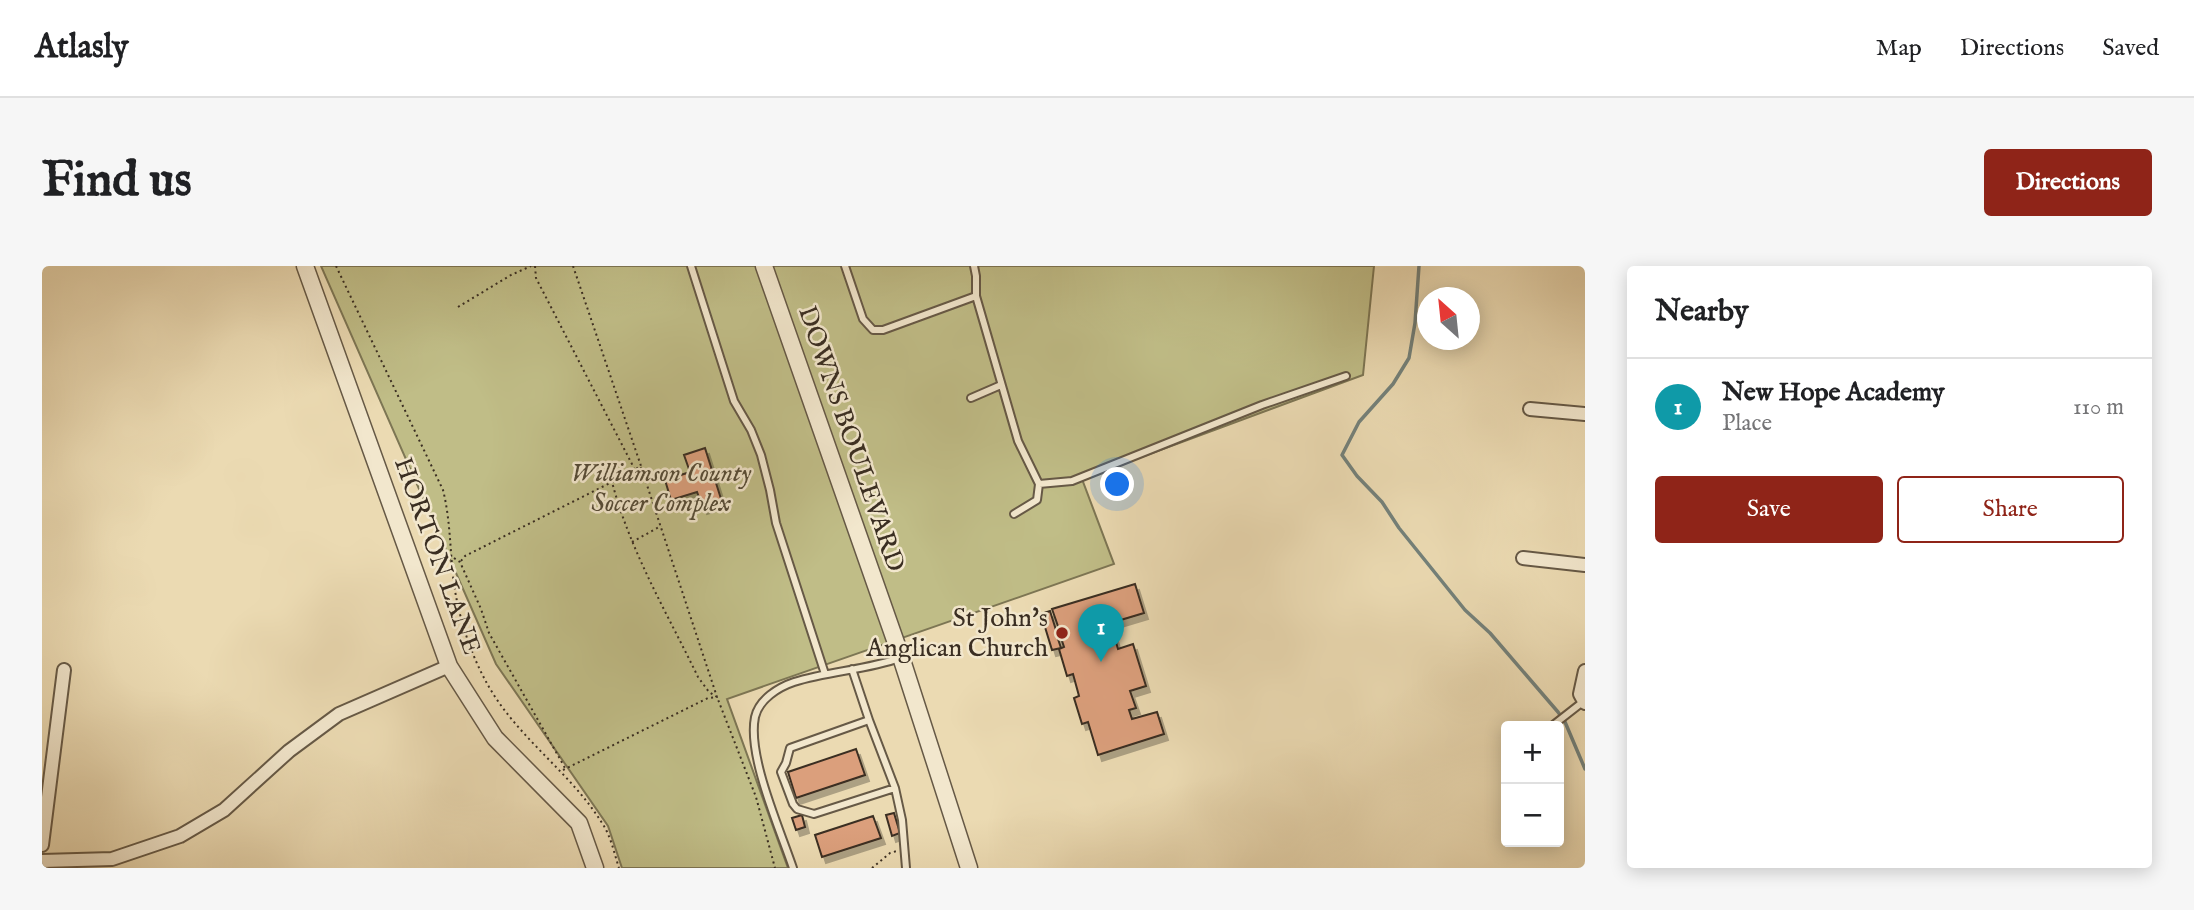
<!DOCTYPE html>
<html lang="en">
<head>
<meta charset="utf-8">
<style>
	:root { --surface:#fff; --page:#f6f6f6; --text:#202124; --muted:#757577; --line:#e0e0e0; --accent:#8f2418 }
	body { margin:0; font-family:"IM FELL English",serif; background:var(--page); color:var(--text) }
	.controls { position:absolute; right:21px; bottom:21px; display:grid; overflow:hidden; border-radius:7px; box-shadow:0 4px 18px #0003 }
	.controls button { width:63px; height:63px; display:grid; place-items:center; padding:0; border:0; border-bottom:2px solid var(--line); background:var(--surface); color:var(--text); font:35px sans-serif }
	.compass { position:absolute; left:1375px; top:21px; width:63px; height:63px; border-radius:50%; background:var(--surface); box-shadow:0 4px 18px #0003; rotate:333deg }
	.you { position:absolute; left:1076px; top:219px; width:24px; height:24px; margin:-18px; border:5px solid #fff; border-radius:50%; background:#1a73e8; box-shadow:0 0 0 10px #1a73e833 }
	.badge { display:grid; place-items:center; width:46px; height:46px; border-radius:50%; background:var(--accent); color:#fff; font-size:23px; font-weight:700 }
	.pin { position:absolute; translate:-50% -58px; filter:drop-shadow(0 2px 4px #0008) }
	.pin::after { content:''; position:absolute; top:37px; width:24px; height:21px; background:inherit; clip-path:polygon(0 0,100% 0,50% 100%) }
	.list { margin:0; padding:0; list-style:none }
	h2 { display:flex; justify-content:space-between; align-items:center; height:91px; margin:0; padding:0 28px; font-size:30px }
	h2 small { font-size:23px; font-weight:400; color:var(--muted) }
	.list li { display:grid; grid-template-columns:46px 1fr auto; gap:21px; align-items:center; box-sizing:border-box; height:98px; padding:0 28px; border-top:2px solid var(--line) }
	.list b { display:block; font-size:26px; white-space:nowrap }
	.list p { margin:0; font-size:23px; white-space:nowrap; color:var(--muted) }
	.list em { font-size:23px; font-style:normal; color:var(--muted) }
	.actions { display:flex; gap:14px; padding:21px 28px }
	.actions a { flex:1; padding:16px 0; border:2px solid var(--accent); border-radius:7px; text-align:center; font-size:24px; color:var(--accent) }
	.actions .main { background:var(--accent); color:#fff }
	.map { position:relative; flex:none; width:1543px; height:602px; overflow:hidden; border-radius:7px }
	header { display:flex; align-items:center; gap:42px; box-sizing:border-box; height:98px; padding:0 35px; background:var(--surface); border-bottom:2px solid var(--line) }
	header strong { font-size:33px }
	nav { display:flex; gap:38px; margin-inline-start:auto; font-size:24px }
	.intro { display:flex; align-items:center; justify-content:space-between; box-sizing:border-box; height:168px; padding:0 42px }
	h1 { margin:0; font-size:49px }
	.button { padding:18px 32px; border-radius:7px; background:var(--accent); color:#fff; font-size:24px; font-weight:700 }
	main { display:flex; gap:42px; padding:0 42px }
	aside { flex:1; background:var(--surface); border-radius:7px; box-shadow:0 4px 18px #0003 }
	.map>svg:first-child { display:block }
	.green { fill:#c0bd87; stroke:#7d7654; stroke-width:2 }
	.lines { fill:none; stroke-linecap:round; stroke-linejoin:round }
	.stream { stroke:#74817a; stroke-width:3.5 }
	.building { fill:#db9f7b; stroke:#3a2e22; stroke-width:2; filter:url(#shadow) }
	.service-casing { stroke:#665946; stroke-width:10 }
	.minor-casing { stroke:#665946; stroke-width:16 }
	.tertiary-casing { stroke:#665946; stroke-width:19 }
	.path { stroke:#3a2e22; stroke-width:2; stroke-dasharray:2 3.5; stroke-linecap:butt }
	.service { stroke:#f2e7cd; stroke-width:6 }
	.minor { stroke:#f2e7cd; stroke-width:12 }
	.tertiary { stroke:#f2e7cd; stroke-width:16 }
	.poi-dot { fill:#8f2418; stroke:#f2e7cd; stroke-width:2.5 }
	.labels { text-anchor:middle; dominant-baseline:central; stroke-width:5; stroke-linejoin:round; paint-order:stroke }
	.street-label { font-size:26px; fill:#3a2e22; stroke:#f2e7cd }
	.park-label { font-size:26px; font-style:italic; fill:#554b36; stroke:#f2e7cd }
	.poi-label { font-size:26px; fill:#3a2e22; stroke:#f2e7cd; text-anchor:end }
</style>
</head>
<body>
<header>
<strong>Atlasly</strong>
<nav><a>Map</a><a>Directions</a><a>Saved</a></nav>
</header>
<div class="intro"><h1>Find us</h1><a class="button">Directions</a></div>
<main>
<div class="map">
<svg width="1543" height="602" viewBox="0 0 1543 602">
	<defs>
		<filter id="shadow"><feDropShadow dx="4" dy="6" stdDeviation="0" flood-color="#0004"/></filter>
	</defs>
	<rect width="100%" height="100%" fill="#ebdab2"/>
	<filter id="stains"><feTurbulence type="fractalNoise" baseFrequency=".00286" numOctaves="4"/><feColorMatrix values="0 0 0 0 .2 0 0 0 0 .09 0 0 0 0 .02 0 0 0 .5 -.17"/></filter>
	<radialGradient id="worn" r=".72"><stop offset=".6" stop-color="#630" stop-opacity="0"/><stop offset="1" stop-color="#630" stop-opacity=".3"/></radialGradient>
	<path class="green" d="M279,0H1332L1321,109L1040,213L1072,298L685,433L746,602H580L566,560L454,398Z"/>
	<g class="lines">
		<path class="stream" d="M1377,0L1373,57L1367,92L1351,118L1317,156L1300,189L1315,210L1340,236L1357,262L1423,344L1448,367L1516,446L1523,456L1543,503"/>
	</g>
	<path class="building" d="M663,182L680,236L661,242L655,226L629,234L623,214L648,206L642,189Z
		M1093,318L1102,347L1062,359L1064,368L1071,366L1076,383L1091,378L1104,420L1088,425L1094,442L1087,444L1090,453L1115,446L1122,468L1056,489L1046,456L1040,458L1032,432L1037,430L1031,408L1025,410L1017,383L1022,381L1019,372L1016,373L1019,382L1010,384L999,348L1008,345L1014,364L1017,363L1010,343Z
		M814,483L823,509L754,532L746,506Z
		M852,547L858,567L850,570L844,549Z
		M760,549L763,561L754,564L750,552Z
		M831,550L839,572L780,591L773,569Z"/>
	<g class="lines">
		<g class="service-casing">
			<path id="service" d="M649,0L692,135L709,164L719,189L728,224L734,257L783,408
				M803,0L821,53L831,64H841L934,30V10L932,0
				M934,30L976,175L997,218L1030,215L1220,139L1304,110
				M929,132L959,119
				M972,248L995,234L997,218
				M810,403L827,454L748,482L744,497L739,506L751,538L755,543L772,548L853,522L827,454
				M1510,460L1542,435
				M853,522L860,554L864,602
				M751,602C738,563 705,490 713,451C717,433 737,421 752,416C787,405 824,404 858,392"/>
		</g>
		<g class="minor-casing">
			<path id="minor" d="M1488,143L1543,148
				M1481,292L1543,299
				M1543,405L1538,428L1543,437
				M0,579L22,404
				M0,595L70,593L138,570L182,544L247,485L297,448L407,400"/>
		</g>
		<g class="tertiary-casing">
			<path id="tertiary" d="M263,0L407,400L453,472L537,557L553,602
				M722,0L859,391L927,602"/>
		</g>
		<path class="path" d="M294,0L401,224C408,252 408,281 411,310C415,347 428,388 447,421C477,473 529,507 560,557C569,570 572,587 577,602
			M493,0L494,12L592,202
			M531,0L599,200L570,216C588,285 625,347 656,411L667,426L675,431L714,531L733,602
			M416,41L469,9L489,0
			M590,276L619,260
			M412,292L418,296L439,343L447,367L523,502
			M419,295L423,290L568,217
			M521,504L666,432L675,431L599,201
			M830,602L848,587L855,585"/>
		<use href="#service" class="service"/>
		<use href="#minor" class="minor"/>
		<use href="#tertiary" class="tertiary"/>
	</g>
	<circle class="poi-dot" cx="1020" cy="367" r="7"/>
	<g class="labels">
		<g class="street-label">
			<text transform="translate(809 173) rotate(71)">DOWNS BOULEVARD</text>
			<text transform="translate(395 290) rotate(70)">HORTON LANE</text>
		</g>
		<g class="park-label">
			<text x="619" y="207">Williamson County<tspan x="619" dy="30">Soccer Complex</tspan></text>
		</g>
		<g class="poi-label">
			<text x="1006" y="352">St John's<tspan x="1006" dy="30">Anglican Church</tspan></text>
		</g>
	</g>
	<rect width="100%" height="100%" filter="url(#stains)"/>
	<rect width="100%" height="100%" fill="url(#worn)"/>
</svg>
<div class="controls">
<button>+</button>
<button>−</button>
</div>
<svg class="compass" viewBox="-18 -18 36 36"><path d="M0-13l5 13h-10z" fill="#e53935"/><path d="M0 13l5-13h-10z" fill="#757577"/></svg>
<div class="you"></div>
<div class="pin badge" style="left:1059px;top:396px;background:#0f9aa8">1</div>
</div>
<aside>
<h2>Nearby<small></small></h2>
<ul class="list">
<li><span class="badge" style="background:#0f9aa8">1</span><div><b>New Hope Academy</b><p>Place</p></div><em>110 m</em></li>
</ul>
<div class="actions"><a class="main">Save</a><a>Share</a></div>
</aside>
</main>
</body>
</html>
